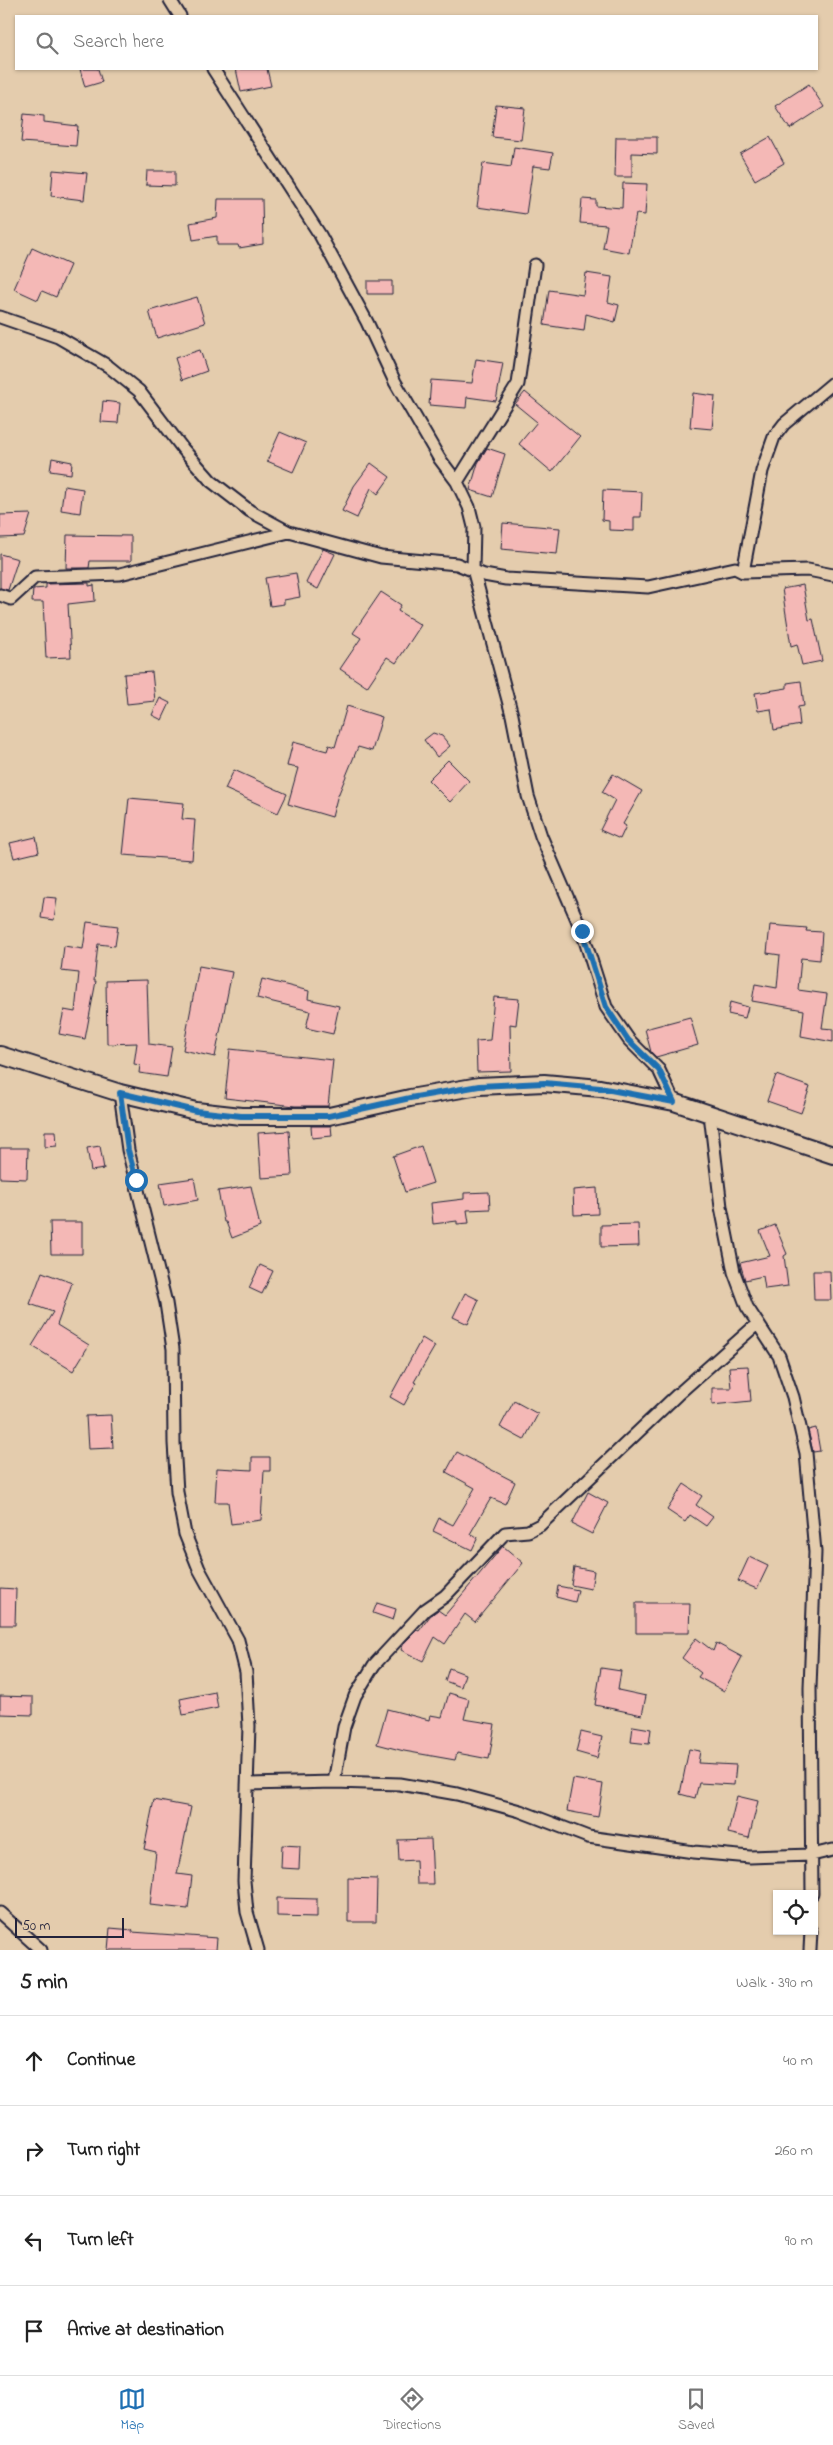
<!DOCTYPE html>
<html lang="en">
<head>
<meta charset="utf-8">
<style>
	:root { --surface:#fff; --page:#f2f2f2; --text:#222; --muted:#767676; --line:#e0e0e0; --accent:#1f6fb2 }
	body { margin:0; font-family:"Indie Flower",sans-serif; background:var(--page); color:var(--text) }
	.controls { position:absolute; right:15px; bottom:15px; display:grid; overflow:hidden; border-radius:0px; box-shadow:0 1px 4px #0004 }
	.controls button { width:45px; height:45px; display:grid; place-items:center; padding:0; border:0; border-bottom:1px solid var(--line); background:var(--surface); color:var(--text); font:25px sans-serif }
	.scale { position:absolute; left:15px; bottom:12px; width:109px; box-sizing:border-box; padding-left:5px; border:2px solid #22223b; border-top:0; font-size:14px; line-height:18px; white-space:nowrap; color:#22223b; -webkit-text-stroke:4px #e4ccad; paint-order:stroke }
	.stop { position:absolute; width:15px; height:15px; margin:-11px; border:4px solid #1f6fb2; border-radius:50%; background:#fff }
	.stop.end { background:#1f6fb2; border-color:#fff; box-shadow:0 1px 5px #0008 }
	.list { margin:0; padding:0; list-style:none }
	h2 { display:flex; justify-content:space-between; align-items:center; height:65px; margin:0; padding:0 20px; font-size:21px }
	h2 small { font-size:16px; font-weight:400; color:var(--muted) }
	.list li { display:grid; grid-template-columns:32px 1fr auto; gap:15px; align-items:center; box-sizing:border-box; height:90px; padding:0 20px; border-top:1px solid var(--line) }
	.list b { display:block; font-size:19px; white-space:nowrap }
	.list em { font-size:16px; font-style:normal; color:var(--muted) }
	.icon { flex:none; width:28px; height:28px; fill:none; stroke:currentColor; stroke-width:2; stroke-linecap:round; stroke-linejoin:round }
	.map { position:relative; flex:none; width:833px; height:1950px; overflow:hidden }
	.search { position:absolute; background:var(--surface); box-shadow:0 1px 4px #0004; left:15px; right:15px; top:15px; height:55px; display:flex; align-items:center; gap:12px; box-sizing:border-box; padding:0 18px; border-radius:0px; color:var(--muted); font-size:19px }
	.sheet { height:425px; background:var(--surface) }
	nav { display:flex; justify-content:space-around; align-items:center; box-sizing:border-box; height:70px; border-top:1px solid var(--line); background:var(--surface); font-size:14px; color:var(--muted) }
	nav a { display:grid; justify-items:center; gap:2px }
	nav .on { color:var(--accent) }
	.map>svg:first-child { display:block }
	.building { fill:#f4b8b6; stroke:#22223b }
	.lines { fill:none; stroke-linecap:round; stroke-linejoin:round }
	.street-casing { stroke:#22223b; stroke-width:15 }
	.secondary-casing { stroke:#22223b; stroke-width:20 }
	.street { stroke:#e4ccad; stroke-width:11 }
	.secondary { stroke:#e4ccad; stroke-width:16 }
	.route { stroke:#1f6fb2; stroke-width:6 }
</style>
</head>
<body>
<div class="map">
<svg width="833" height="1950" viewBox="0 0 833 1950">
	<rect width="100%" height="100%" fill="#e4ccad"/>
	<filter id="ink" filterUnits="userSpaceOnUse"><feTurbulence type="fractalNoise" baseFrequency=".02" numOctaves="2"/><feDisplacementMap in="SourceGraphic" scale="10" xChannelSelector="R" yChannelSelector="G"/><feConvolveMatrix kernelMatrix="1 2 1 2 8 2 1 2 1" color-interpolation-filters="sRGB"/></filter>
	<g filter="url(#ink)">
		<path class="building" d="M80,69H98L102,82L85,87Z
			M236,69H267L271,86L241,92Z
			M809,84L824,107L790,129L775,106Z
			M496,105L525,108L521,140L492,137Z
			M24,114L44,116V122L78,126L76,146L21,142Z
			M616,137H657V154L632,153V177H615Z
			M770,137L784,163L755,180L740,154Z
			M514,147L553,153L550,168L533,166L526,214L477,207L483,163L511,167Z
			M53,170L87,173L84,200L51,196Z
			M147,171H175V186L146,185Z
			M623,183L647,184L645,215L636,214L629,253L603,248L607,225L580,223L582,199L596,200V206L622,208Z
			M218,199H262L263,244L239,248L238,245H217V236L193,240L190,223L217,218Z
			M32,248L70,265L56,297L42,291L38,300L14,289Z
			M586,273L612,277L608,302L619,305L615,322L586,314L584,331L544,325L549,290L583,295Z
			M367,281H392V294H367Z
			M197,297L205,323L157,338L149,311Z
			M200,350L207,371L182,380L175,358Z
			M476,359L503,363L496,401L467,397L466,408L429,405L431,380L472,383Z
			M525,392L580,437L552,472L519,444L537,422L515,404Z
			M693,393L715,396L712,429L690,427Z
			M103,401L120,403L118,423L101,422Z
			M280,432L306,443L293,472L267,461Z
			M487,448L505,454L492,497L470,490L478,463Z
			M52,458L72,462L71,474L50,471Z
			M371,463L390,477L378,494L371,488L357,518L342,511L354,486Z
			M64,486L83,489L80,513L61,510Z
			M603,490L642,492L641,517H634V531L609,530V521L602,520Z
			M31,514L24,537L0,538V515Z
			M503,523L560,528L557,554L501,549Z
			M67,535L131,536V561H90L89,568H66Z
			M323,549L335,554L318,589L306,583Z
			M0,554L18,559L8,590L0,588Z
			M296,573L300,597L284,600V604L270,606L265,578Z
			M89,583V586L94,585L95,601L68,604L71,657L46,658L43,602H32L33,589L46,588V584Z
			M803,585L809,620L813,619L822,661L802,665L797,644L791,646L782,589Z
			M381,592L401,605L398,611L421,625L396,663L387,657L367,687L340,669L361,638L353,633Z
			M152,672L155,701L127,704L124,674Z
			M801,681L804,706L798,707L800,725L774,730L771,709L758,711L755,693L787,688V683Z
			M160,698L170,703L162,720L152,715Z
			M347,706L382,717L372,751L358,747L337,798L332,817L288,804L298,768L287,766L293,742L327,751L329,745L335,747Z
			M433,733L442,736L450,746L437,757L424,740Z
			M448,760L469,781L450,802L428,780Z
			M234,770L287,794L278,813L225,789Z
			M613,774L642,791L623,824L626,826L620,839L600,830L615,800L602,792Z
			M129,798L184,803L182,819L195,820L192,860L123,855Z
			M36,837L39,852L14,858L10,843Z
			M44,897L57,898L54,920L41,918Z
			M87,922L118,926L115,946L98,944L94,981H96L85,1039L59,1034L64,1010L75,1012L79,973L61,971L64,946L83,949Z
			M770,925L807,928L806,931L822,932L820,960L801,958L798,990L827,994L822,1028L833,1029V1042L801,1036L804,1010L752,1001L755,984L777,988L780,955L767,953Z
			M199,966L232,972L215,1057L183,1050Z
			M262,979L309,991L308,999L339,1006L333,1034L306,1028L310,1011L257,998Z
			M147,980L149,1044L172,1047L167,1077L139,1073L140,1065L134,1064L137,1043L107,1044L106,981Z
			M494,997L519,999L516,1025L510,1024L511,1071L477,1072L476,1041L490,1040Z
			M730,1002L748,1007L745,1018L728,1014Z
			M690,1017L698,1045L656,1057L651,1052L645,1029Z
			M230,1049L333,1060L328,1106H295L225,1098Z
			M776,1075L810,1087L801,1113L767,1101Z
			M311,1126H331L332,1136L312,1138Z
			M45,1131H56L57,1146L45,1147Z
			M289,1131L292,1176L261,1178L258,1133Z
			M100,1146L104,1169L91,1171L87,1148Z
			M421,1146L433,1183L405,1192L393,1156Z
			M0,1148H28L27,1179L0,1178Z
			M194,1178L198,1200L164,1206L160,1183Z
			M251,1186L260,1227L232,1238L226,1222H224L218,1191Z
			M597,1188L598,1214L574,1215L573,1190Z
			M489,1192L490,1209L467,1210L469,1223L457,1224V1221L433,1224L431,1203L464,1199V1193Z
			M50,1222H82V1254H51Z
			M638,1224L639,1246L601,1247V1225Z
			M775,1225L787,1254L784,1256L788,1286L765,1289L763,1276L745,1280L740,1263L770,1256L760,1231Z
			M260,1265L273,1271L262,1294L249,1288Z
			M813,1271H830L831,1300H814Z
			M42,1272L72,1283L57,1325L89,1345L73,1371L32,1346L53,1312L30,1304Z
			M465,1293L479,1300L468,1324L453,1317Z
			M422,1338L435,1346L414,1382L416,1383L404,1405L390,1397Z
			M748,1366L751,1401L712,1405V1388H731L729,1367Z
			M514,1401L538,1414L524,1440L500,1427Z
			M111,1415L113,1448L88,1449L86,1416Z
			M816,1428L820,1451L813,1452L808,1430Z
			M457,1452L515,1482L505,1504L491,1498L470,1534L478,1537L472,1550L433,1531L439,1518L453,1525L475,1488L446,1472Z
			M252,1457H270V1471H264L261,1520L231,1524L228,1502H215L217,1468L252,1470Z
			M684,1484L702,1496L696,1505L713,1517L706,1526L690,1515L685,1522L667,1510Z
			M588,1492L608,1503L592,1534L572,1524Z
			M503,1546L523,1563L475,1622L465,1614L445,1644L435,1637L423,1661L401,1650L404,1643L417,1630L419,1631L430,1616L438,1610L445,1615Z
			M749,1557L768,1566L757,1589L738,1581Z
			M574,1567L594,1571L591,1589L571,1585Z
			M558,1586L578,1590L575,1602L556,1597Z
			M0,1588L16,1589L15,1625H0Z
			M377,1603L396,1609L393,1620L373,1613Z
			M636,1603H690L689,1633H636Z
			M696,1638L713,1651L716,1643L742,1657L724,1691L698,1677L701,1673L682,1658Z
			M449,1668L465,1674L461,1687L445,1681Z
			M601,1668L621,1671L618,1690L646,1696L642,1715L595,1705Z
			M215,1692L218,1708L183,1715L180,1699Z
			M449,1693L469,1699L464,1719L495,1724L489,1759L457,1753L455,1760L404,1751L377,1744L387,1709L429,1720L430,1715L442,1717Z
			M0,1696L33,1697V1715L0,1714Z
			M633,1726L651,1729L649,1744L631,1742Z
			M581,1732L602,1737L597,1758L576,1752Z
			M689,1749L700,1751L698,1763L736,1765L734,1785L699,1783L695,1798L680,1794Z
			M573,1779L603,1784L598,1817L567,1811Z
			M737,1796L758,1801L749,1838L728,1833Z
			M154,1800L191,1807L177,1874L192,1876L188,1909L150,1905L156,1852L144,1849Z
			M431,1839L433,1884H417L416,1860L399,1861L398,1840Z
			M282,1845L300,1846L299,1869L281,1868Z
			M348,1878L377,1879L376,1922H348Z
			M277,1898L317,1899V1917L277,1916Z
			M110,1928L133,1930L132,1932L217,1938L216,1950H108Z"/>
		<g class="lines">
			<g class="street-casing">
				<path id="street" d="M170,0L180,16
					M213,69L320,235L367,322L395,382L439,458L457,482L469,507L474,527L473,569L512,715L528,796L541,836L582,931L606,1007L629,1040L659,1070L674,1102
					M0,317L58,337L108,366L139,391L183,449L211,481L250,511L289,532L381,557L457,564L484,575L506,579L648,587L735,568L743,572L808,570L833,575
					M457,482L518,384L535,265
					M743,572L762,471L774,437L784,424L833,383
					M0,595L11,599L35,577L120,574L289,532
					M120,1093L128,1150L166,1303L173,1349L174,1443L177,1492L185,1534L199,1569L238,1640L246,1672L249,1726L244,1881L247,1912L258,1950
					M710,1114L721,1207L734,1272L747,1307L779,1356L793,1397L806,1453L815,1552L810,1688L812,1894
					M334,1782L344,1727L355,1696L374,1665L425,1610L445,1596L505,1533L528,1531L540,1525L677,1395L757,1324
					M247,1784L334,1782L400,1784L457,1794L520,1811L588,1837L694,1852L750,1857L812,1855L833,1850
					M0,1913L41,1950
					M810,1950L811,1931"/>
			</g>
			<g class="secondary-casing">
				<path id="secondary" d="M0,1055L120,1093L196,1111L241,1116H329L410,1098L479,1086L544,1083L600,1088L674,1102L833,1155"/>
			</g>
			<use href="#street" class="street"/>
			<use href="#secondary" class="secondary"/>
		</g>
	</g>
	<g class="lines" filter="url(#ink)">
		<path class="route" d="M136,1180L128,1150L120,1093L196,1111L241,1116H329L410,1098L479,1086L544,1083L600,1088L674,1102L659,1070L628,1040L606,1007L582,931"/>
	</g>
</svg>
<div class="controls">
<button><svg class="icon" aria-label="locate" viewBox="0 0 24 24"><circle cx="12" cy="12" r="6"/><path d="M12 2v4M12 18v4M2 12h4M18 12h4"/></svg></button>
</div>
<div class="scale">50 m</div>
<div class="stop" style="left:136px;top:1180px"></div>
<div class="stop end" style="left:582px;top:931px"></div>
<div class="search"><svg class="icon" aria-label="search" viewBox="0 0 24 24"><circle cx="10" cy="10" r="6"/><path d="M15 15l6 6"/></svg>Search here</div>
</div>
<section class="sheet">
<h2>5 min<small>Walk · 390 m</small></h2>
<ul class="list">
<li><svg class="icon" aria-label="ahead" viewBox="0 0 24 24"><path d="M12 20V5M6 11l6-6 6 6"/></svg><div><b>Continue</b></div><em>40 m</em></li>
<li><svg class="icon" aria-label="right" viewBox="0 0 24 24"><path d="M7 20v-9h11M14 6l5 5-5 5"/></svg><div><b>Turn right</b></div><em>260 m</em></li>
<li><svg class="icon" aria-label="left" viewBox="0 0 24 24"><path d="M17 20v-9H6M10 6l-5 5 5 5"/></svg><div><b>Turn left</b></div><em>90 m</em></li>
<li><svg class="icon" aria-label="arrive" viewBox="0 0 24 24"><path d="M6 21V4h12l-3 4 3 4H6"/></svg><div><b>Arrive at destination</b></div></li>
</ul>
</section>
<nav>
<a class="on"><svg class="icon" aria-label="map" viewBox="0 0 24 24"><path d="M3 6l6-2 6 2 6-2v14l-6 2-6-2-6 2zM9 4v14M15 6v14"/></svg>Map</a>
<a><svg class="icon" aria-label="directions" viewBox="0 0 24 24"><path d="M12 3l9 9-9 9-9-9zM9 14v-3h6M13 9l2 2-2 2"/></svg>Directions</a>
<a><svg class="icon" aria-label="saved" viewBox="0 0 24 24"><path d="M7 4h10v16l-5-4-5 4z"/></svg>Saved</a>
</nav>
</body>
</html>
